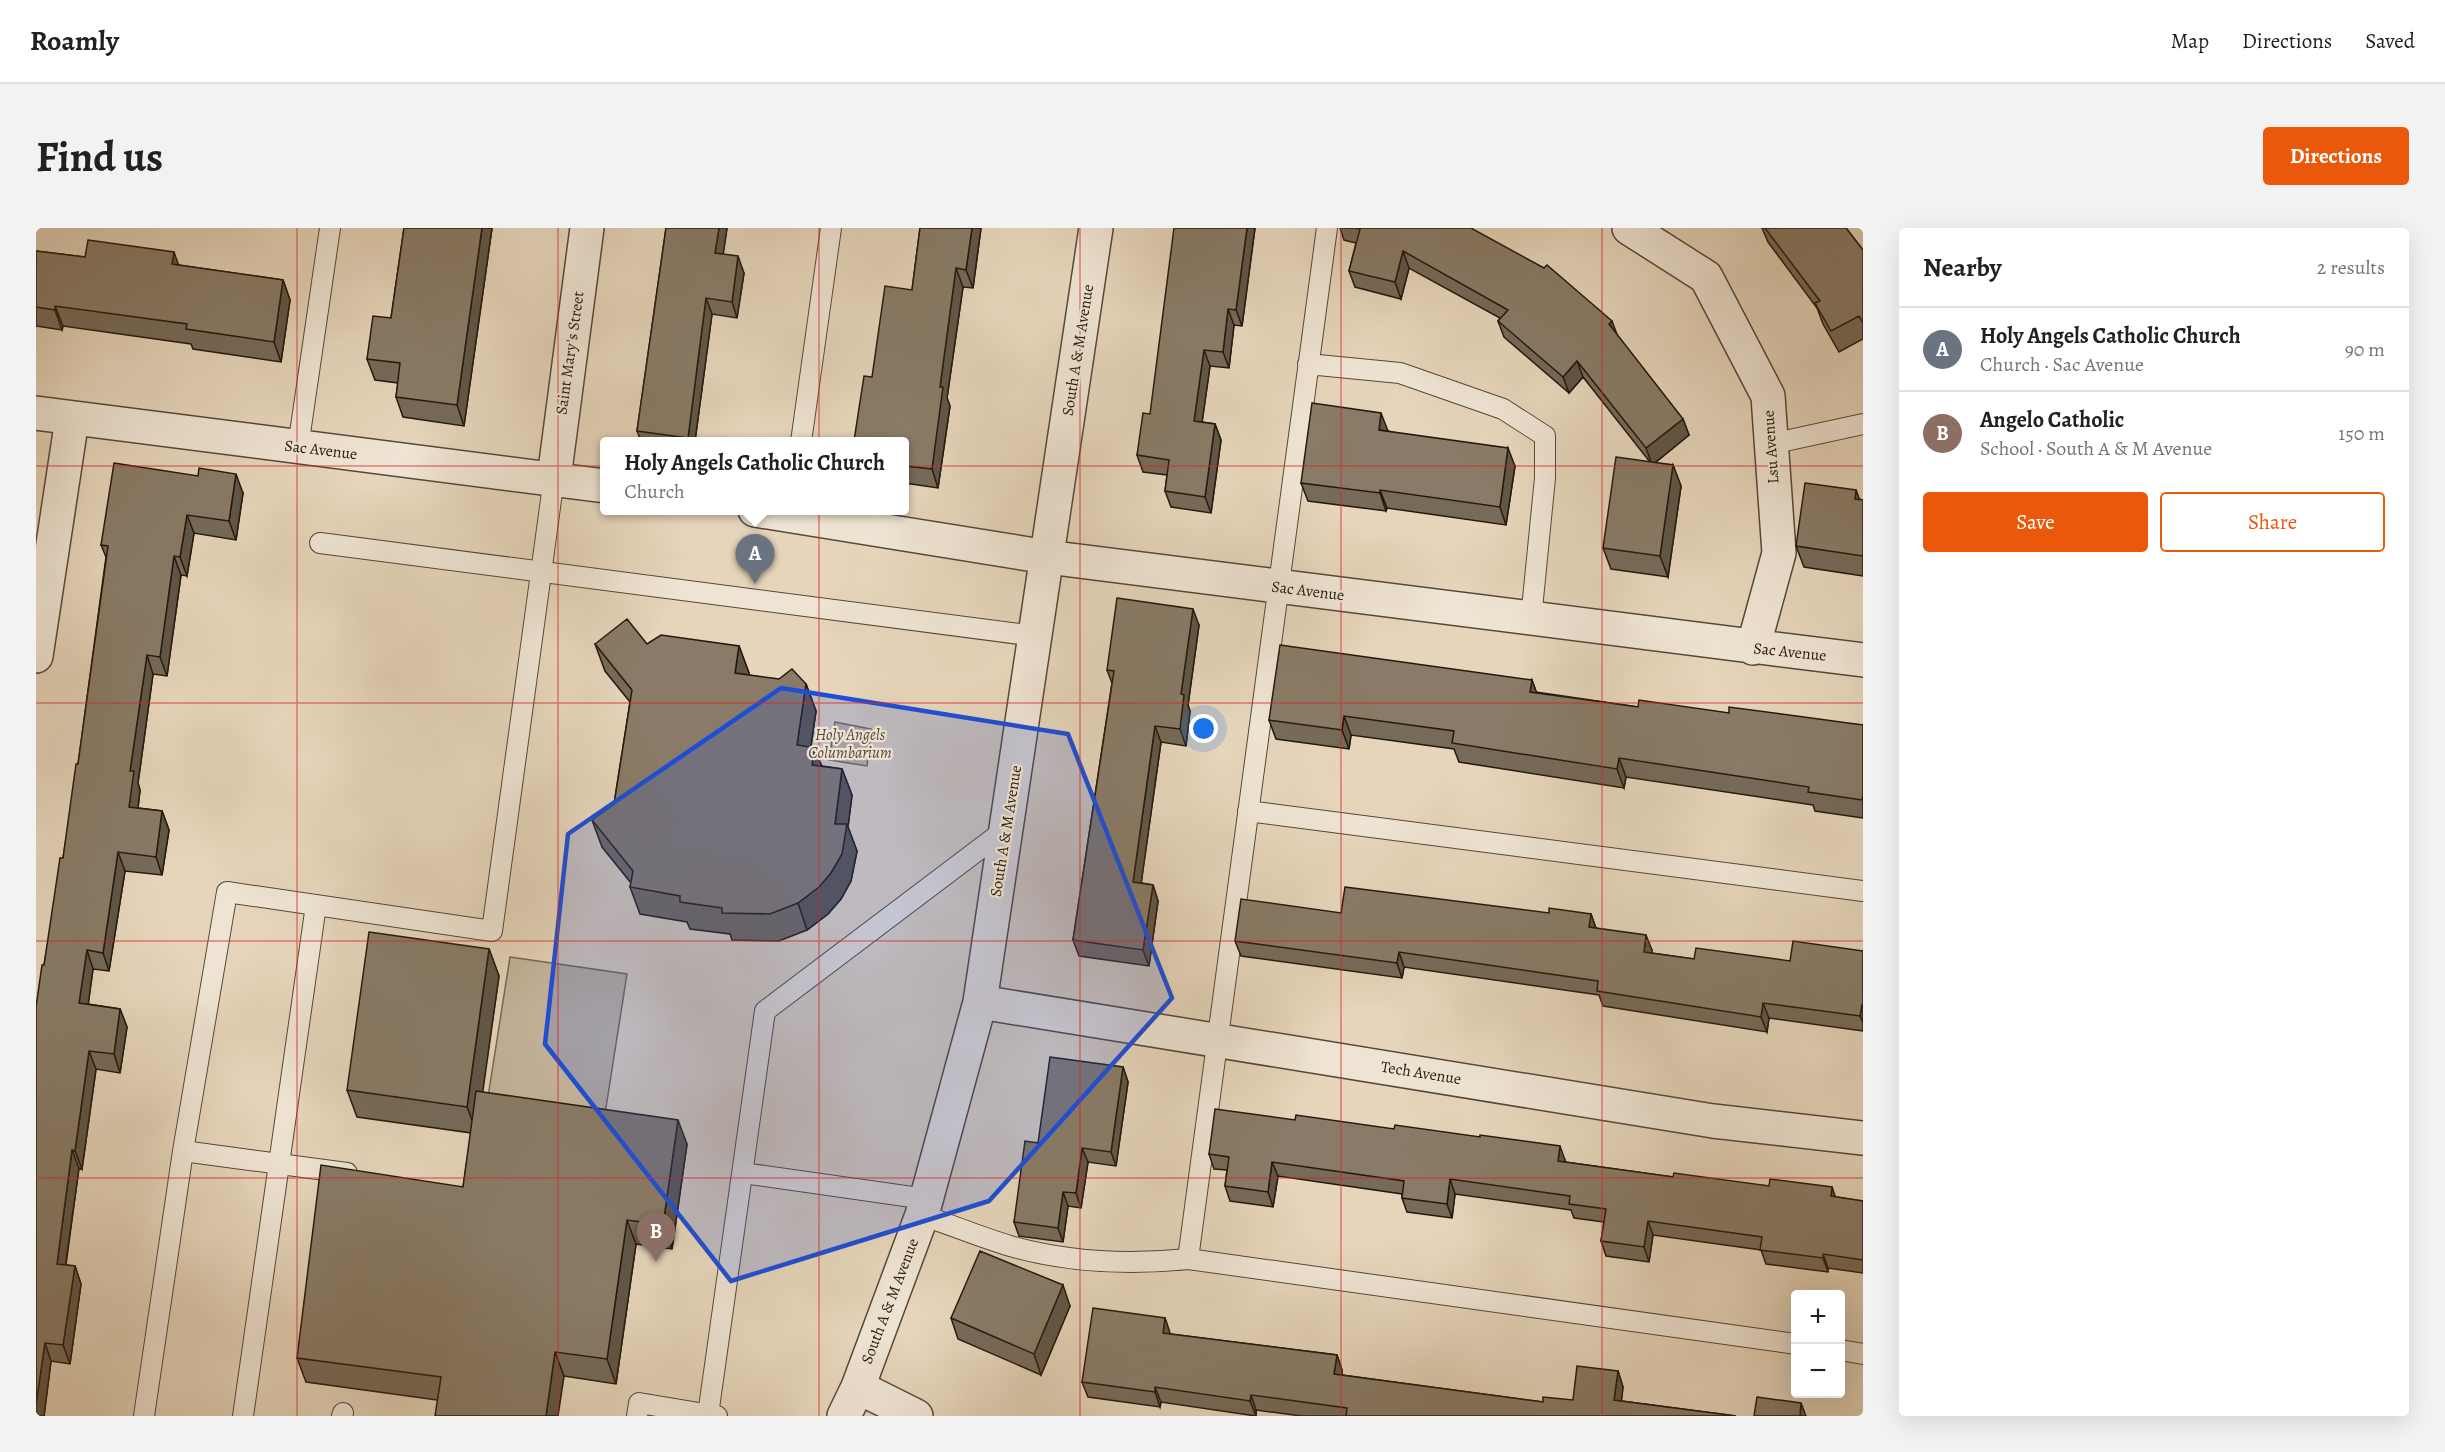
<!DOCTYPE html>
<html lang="en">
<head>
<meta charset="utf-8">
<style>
	:root { --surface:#fff; --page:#f2f2f2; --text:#202124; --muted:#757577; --line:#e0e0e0; --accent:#ea580c }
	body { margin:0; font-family:Alegreya,serif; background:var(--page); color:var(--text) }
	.controls { position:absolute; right:18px; bottom:18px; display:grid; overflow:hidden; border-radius:6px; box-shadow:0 6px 24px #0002 }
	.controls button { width:54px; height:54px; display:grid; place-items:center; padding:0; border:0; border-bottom:2px solid var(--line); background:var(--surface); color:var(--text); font:30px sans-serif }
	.you { position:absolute; left:1168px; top:501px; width:21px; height:21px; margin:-15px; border:4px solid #fff; border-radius:50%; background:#1a73e8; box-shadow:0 0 0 9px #1a73e833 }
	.badge { display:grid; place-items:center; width:39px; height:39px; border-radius:50%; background:var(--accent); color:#fff; font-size:20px; font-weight:700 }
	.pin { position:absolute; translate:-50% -50px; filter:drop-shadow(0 2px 3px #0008) }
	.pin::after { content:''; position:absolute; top:32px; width:21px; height:18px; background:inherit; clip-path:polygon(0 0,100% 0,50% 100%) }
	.popup { position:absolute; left:564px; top:209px; width:309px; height:78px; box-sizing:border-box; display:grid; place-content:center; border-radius:6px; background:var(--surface); filter:drop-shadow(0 2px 4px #0005); font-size:20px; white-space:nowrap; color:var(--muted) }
	.popup b { font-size:22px; color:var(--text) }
	.popup::after { content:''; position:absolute; left:50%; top:100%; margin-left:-12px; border:12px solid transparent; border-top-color:var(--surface) }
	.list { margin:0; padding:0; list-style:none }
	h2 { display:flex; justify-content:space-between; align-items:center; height:78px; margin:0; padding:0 24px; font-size:26px }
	h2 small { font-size:20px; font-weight:400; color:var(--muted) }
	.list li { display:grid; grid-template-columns:39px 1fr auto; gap:18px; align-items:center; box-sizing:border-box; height:84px; padding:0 24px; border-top:2px solid var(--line) }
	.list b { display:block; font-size:22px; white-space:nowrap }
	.list p { margin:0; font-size:20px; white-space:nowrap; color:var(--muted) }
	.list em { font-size:20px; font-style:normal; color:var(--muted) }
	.actions { display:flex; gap:12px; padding:18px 24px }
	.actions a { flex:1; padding:14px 0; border:2px solid var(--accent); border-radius:6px; text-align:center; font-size:21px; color:var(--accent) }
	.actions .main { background:var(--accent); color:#fff }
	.map { position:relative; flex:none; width:1827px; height:1188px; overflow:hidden; border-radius:6px }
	header { display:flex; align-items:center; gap:36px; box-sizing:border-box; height:84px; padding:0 30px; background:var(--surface); border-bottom:2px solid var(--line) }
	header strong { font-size:28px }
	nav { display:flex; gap:33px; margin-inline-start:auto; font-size:21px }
	.intro { display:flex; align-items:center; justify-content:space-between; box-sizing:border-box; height:144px; padding:0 36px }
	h1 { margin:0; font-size:42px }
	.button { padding:15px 27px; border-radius:6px; background:var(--accent); color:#fff; font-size:21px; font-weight:700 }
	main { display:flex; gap:36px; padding:0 36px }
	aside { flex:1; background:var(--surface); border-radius:6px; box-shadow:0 6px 24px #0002 }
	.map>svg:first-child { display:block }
	.green { fill:#c5b59d; stroke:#756755; stroke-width:1.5 }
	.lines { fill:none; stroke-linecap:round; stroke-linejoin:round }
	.lane-casing { stroke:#554838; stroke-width:22 }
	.street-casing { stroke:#554838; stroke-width:36 }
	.lane { stroke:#efe4d3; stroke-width:20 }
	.street { stroke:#efe4d3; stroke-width:33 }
	.wall { fill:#766a59; stroke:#25190d; stroke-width:1.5 }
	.shaded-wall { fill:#605648; stroke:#25190d; stroke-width:1.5 }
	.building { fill:#897b67; stroke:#25190d; stroke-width:1.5 }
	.marked { fill:#1d4ed8; fill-opacity:0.2; stroke:#1d4ed8; stroke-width:4.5; stroke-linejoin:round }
	.grid { fill:none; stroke:#d62828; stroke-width:1.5; stroke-opacity:0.55 }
	.labels { text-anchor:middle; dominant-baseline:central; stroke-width:4.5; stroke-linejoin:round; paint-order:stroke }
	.street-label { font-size:16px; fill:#25190d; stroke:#efe4d3 }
	.park-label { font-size:16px; font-style:italic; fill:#554838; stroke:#efe4d3 }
</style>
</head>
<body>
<header>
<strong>Roamly</strong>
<nav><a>Map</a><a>Directions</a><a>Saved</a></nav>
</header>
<div class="intro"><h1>Find us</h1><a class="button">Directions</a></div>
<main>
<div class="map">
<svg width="1827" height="1188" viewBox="0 0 1827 1188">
	<rect width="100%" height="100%" fill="#e6d5bb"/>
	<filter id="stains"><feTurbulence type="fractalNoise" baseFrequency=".00333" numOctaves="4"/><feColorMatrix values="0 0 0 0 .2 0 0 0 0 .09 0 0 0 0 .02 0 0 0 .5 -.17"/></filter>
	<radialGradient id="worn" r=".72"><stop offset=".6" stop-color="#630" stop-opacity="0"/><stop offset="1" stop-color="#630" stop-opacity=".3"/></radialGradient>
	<path class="green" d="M799,494L835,501L831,538L793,532Z
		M474,729L591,746L566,905L449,888Z"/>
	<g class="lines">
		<g class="lane-casing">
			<path id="lane" d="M1272,136L1364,145L1467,181L1509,208V250L1495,391
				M765,214L795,0
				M1735,216L1827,196
				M262,219L294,0
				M284,315L999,408
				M1212,583L1827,663
				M311,945L147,923L191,664L456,703L518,250
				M707,945L890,971
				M886,987C915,997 944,1009 974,1018C1031,1034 1094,1037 1152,1031L1760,1116
				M1152,1031L1291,0
				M1804,1122L1827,1126
				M672,1187L729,783L970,601
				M108,1188L147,923
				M207,1188L280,677
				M306,1188L307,1185
				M601,1188L603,1175L681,1188"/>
		</g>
		<g class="street-casing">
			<path id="street" d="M1593,0L1670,49L1732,168L1743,325L1717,420
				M0,185L569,258
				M518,250L551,0
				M719,282L1011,329L1827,432
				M0,428L36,191
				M944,774L1677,893L1827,910
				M822,1159L880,1188
				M808,1188L822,1159L886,987L944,774L1060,0"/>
		</g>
		<use href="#lane" class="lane"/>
		<use href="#street" class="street"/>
	</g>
	<path class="wall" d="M368,0H456L428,198L367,189L360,169L362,155L339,152L331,131L355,90Z
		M630,0H691L687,26L708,45L701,90L676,86L659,213H605L601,203Z
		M884,0H945L937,60L927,59L911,170L914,178L902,260L869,255V213L836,149L876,62Z
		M1219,0L1206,98L1198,97L1193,140L1174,138L1166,194L1179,196L1185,212L1175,285L1135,279L1129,263L1131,247L1107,244L1101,227L1114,186Z
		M1304,0H1435L1580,106L1647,191L1653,207L1619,235L1637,237L1645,258L1632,349L1575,341L1567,320L1614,234L1547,149L1533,165L1468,109L1462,93L1464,90L1373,40L1365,71L1319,59L1313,43L1320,15L1308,12Z
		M1726,0H1810L1827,22V111L1803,124L1787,96L1781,80L1732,14Z
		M0,23L49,29L142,37L247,52L254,72L245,134L157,121L155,116L27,98L26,102L0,98Z
		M1352,203L1479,238L1470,297L1351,280L1350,283L1272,273L1265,255Z
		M1820,262L1823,271L1827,272V348L1768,339L1760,318Z
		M207,265L200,312L158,305L151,348L145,347L131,448L117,446L102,555L104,562L102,580L126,583L133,602L126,647L89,643L73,743L57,741L52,776L84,781L91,799L84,845L60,841L46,941L43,940L30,1037L39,1038L45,1056L34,1136L15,1133L8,1188H0L8,737L27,630L42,536L70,329L65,317Z
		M1163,397L1152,477L1154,483L1150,518L1125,514L1105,655L1117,657L1122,673L1113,738L1043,728L1037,712L1076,455L1071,442Z
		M559,416H611L703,418L713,445L712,447L770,456L780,483L775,519L786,538L806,541L816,567L812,599L821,623L815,653L805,671L792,686L771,702L743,713L696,712L694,706L654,701L651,694L604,686L594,659L595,655L566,619L556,592L578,576L594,474L569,443Z
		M1496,452L1500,464L1602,479L1693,485L1827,497V590L1779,583L1777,577L1590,549L1588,560L1423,534L1418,521L1315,507L1313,521L1240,511L1233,492Z
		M1305,685L1555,686L1560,700L1616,722L1615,725L1658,731L1754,733L1827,723V803L1733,790L1731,804L1567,778L1563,767L1368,739L1366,750L1205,728L1199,713Z
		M453,721L463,748L446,864L651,916L636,1021L600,1016L580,1156L528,1148L401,1172L270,1154L261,1130L427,959L435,905L321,889L311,862Z
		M1087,839L1092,854L1080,938L1052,934L1045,980L1032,978L1027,1014L983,1008L978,994L1002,915Z
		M1173,926L1529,932V934L1637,949L1733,958L1796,959L1799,969L1827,973V1045L1792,1040V1044L1730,1036L1725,1022L1617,1007L1613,1034L1570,1028L1565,1013L1568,994L1538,990L1535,982L1419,966L1416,990L1371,984L1366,970V966L1242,948L1237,979L1194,973L1189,958L1191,942L1178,941Z
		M1034,1078L1005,1147L922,1111L915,1090Z
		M1129,1090L1134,1106L1301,1127L1306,1142V1147L1507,1174L1537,1172L1582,1143L1587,1159L1585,1173L1700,1188H1265L1220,1182V1188L1125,1174L1124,1179L1052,1169L1046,1154Z"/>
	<path class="shaded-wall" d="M446,0H456L428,198L421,177Z
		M683,0H691L685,42L679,25Z
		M936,0H945L937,60L930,42Z
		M1211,0H1219L1206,98L1200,82Z
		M1367,23L1373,40L1365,71L1359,54Z
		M138,24L145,44L136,36Z
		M702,28L708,45L701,90L696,74Z
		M920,40L927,59L911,170L914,178L902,260L896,241L904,159Z
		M247,52L254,72L245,134L238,114Z
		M670,70L676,86L659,213H653L652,210Z
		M19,78L27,98L26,102L19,82Z
		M1192,81L1198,97L1193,140L1187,124Z
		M1576,93L1582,109L1573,96Z
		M1168,122L1174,138L1164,209L1158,193Z
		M1541,133L1547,149L1533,165L1527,149Z
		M1345,185L1352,203L1343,202Z
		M1647,191L1653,207L1616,237L1610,220Z
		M1179,196L1185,212L1175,285L1169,269Z
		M1472,220L1479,238L1470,297L1464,279Z
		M1637,237L1645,258L1632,349L1624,328Z
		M200,246L207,265L200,312L193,293Z
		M1344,262L1351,280L1350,283L1344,265Z
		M1820,262L1827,281L1819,271Z
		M151,287L158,305L151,348L144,329Z
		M138,328L145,347L131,448L124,429Z
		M1157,381L1163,397L1152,477L1154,483L1150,518L1144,501L1145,466Z
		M703,418L713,445L709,472L699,445Z
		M111,427L117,446L102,555L104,562L100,597L93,579L94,543Z
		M1496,452L1503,471L1494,464Z
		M770,456L780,483L771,544L761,517Z
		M1308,488L1315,507L1313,521L1306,502Z
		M1119,498L1125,514L1103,671L1097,654Z
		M779,520L789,547L776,537Z
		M1583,530L1590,549L1588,560L1581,541Z
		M806,541L816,567L812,599L821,623L815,653L805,671L792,686L771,702L762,675L799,596Z
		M126,583L133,602L126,647L120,629Z
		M82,624L89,643L73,743L67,725Z
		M1117,657L1122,673L1113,738L1107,722Z
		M1555,686L1560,701L1553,699Z
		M1610,707L1616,722L1613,740L1608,724Z
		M453,721L463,748L441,905L431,879Z
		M51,722L57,741L50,793L43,775Z
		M1363,724L1368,739L1366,750L1361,735Z
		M1727,775L1733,790L1731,804L1725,789Z
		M1826,777L1827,779V795L1824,788Z
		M84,781L91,799L84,845L78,826Z
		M53,823L60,841L46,941L39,923Z
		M1087,839L1092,854L1080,938L1075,924Z
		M642,892L651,916L636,1021L627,997Z
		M1524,918L1529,932L1527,947L1522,933Z
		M1046,920L1052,934L1045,980L1040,965Z
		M36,922L43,940L27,1054L21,1036Z
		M1236,934L1242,948L1237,979L1232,964Z
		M1414,951L1419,966L1416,990L1411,976Z
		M1796,959L1801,974L1795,968Z
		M1027,964L1032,978L1027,1014L1022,1000Z
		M591,992L600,1016L580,1156L571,1131Z
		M1612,993L1617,1007L1613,1034L1608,1019Z
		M1787,1026L1792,1040V1044L1787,1030Z
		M39,1038L45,1056L34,1136L27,1117Z
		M1027,1057L1034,1078L1005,1147L998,1126Z
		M1129,1090L1134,1105L1132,1121L1127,1105Z
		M9,1115L15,1133L8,1188H0V1176Z
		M519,1124L528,1148L522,1188H510Z
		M1301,1127L1306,1142L1304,1161L1298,1146Z
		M1582,1143L1587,1159L1584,1187L1578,1172Z
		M1119,1159L1125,1174L1124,1179L1119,1164Z
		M1215,1167L1220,1182V1188L1214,1173Z
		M1765,1175L1770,1188H1764Z"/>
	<path class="building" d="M368,0H446L421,177L360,169L364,135L331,131L337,88L355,90Z
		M630,0H683L679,25L702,28L696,74L670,70L652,210L601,203Z
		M884,0H936L930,42L920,40L904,159H907L896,241L869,238V213H818L828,148L836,149L849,58L876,62Z
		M1138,0H1211L1200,82L1192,81L1187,124L1168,122L1158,193L1179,196L1169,269L1129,263L1133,232L1101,227L1107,185L1114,186Z
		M1319,0H1435L1508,40L1511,37L1576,93L1573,96L1647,191L1610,220L1541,133L1527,149L1462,93L1472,82L1367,23L1359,54L1313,43L1324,1Z
		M1729,0H1810L1827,22V95L1823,88L1795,103L1779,75L1784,73Z
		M52,12L138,24L136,36L247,52L238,114L150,101L151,96L19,78V82L0,79V23L49,29Z
		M1276,175L1345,185L1343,202L1472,220L1464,279L1344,262V265L1265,255Z
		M1580,229L1637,237L1624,328L1567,320Z
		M78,235L162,248L163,240L200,246L193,293L151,287L144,329L138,328L124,429L111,427L94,543H98L93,579L126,583L120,629L82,624L67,725L51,722L43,775L84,781L78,826L53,823L39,923L36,922L21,1036L39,1038L27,1117L9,1115L0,1176V779L6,737H8L24,630H27L40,536H42L72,318L65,317Z
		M1769,255L1820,262L1819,271L1827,272V328L1760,318Z
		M1081,370L1157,381L1145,466L1148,467L1144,501L1119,498L1097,654L1117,657L1107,722L1037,712L1078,443L1071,442Z
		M591,391L611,416L625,407L703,418L699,445L743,451L756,441L770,456L761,517L779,520L776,537L806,541L799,596H811L806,626L795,645L783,659L762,675L734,686L686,685V680L644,674V668L594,659L597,643L556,592L578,576L596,462L559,416Z
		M1244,417L1496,452L1494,464L1602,479L1603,472L1693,485V479L1827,497V566L1826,572L1772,564L1773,559L1583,530L1581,541L1416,515L1418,503L1308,488L1306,502L1233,492Z
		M1309,659L1513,685V680L1555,686L1553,699L1610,707L1608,724L1658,731L1660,720L1754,733L1757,713L1827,723V777H1826L1824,788L1727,775L1725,789L1561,763L1562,753L1363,724L1361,735L1199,713L1205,671L1305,685Z
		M333,704L453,721L431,879L311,862Z
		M1014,829L1087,839L1075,924L1046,920L1040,965L1027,964L1022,1000L978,994L989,913L1002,915Z
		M440,863L642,892L627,997L591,992L571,1131L519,1124L510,1188H399L405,1149L261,1130L285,937L427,959Z
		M1179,881L1259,892L1260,887L1358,901L1359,897L1444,909V907L1524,918L1522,933L1637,949L1638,945L1733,958L1734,951L1796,959L1795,968L1827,973V1032L1787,1026V1030L1724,1022L1726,1009L1612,993L1608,1019L1565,1013L1570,981L1533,976L1534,968L1414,951L1411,976L1366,970L1368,953L1236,934L1232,964L1189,958L1193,929L1173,926Z
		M944,1023L1027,1057L998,1126L915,1090Z
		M1057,1080L1129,1090L1127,1105L1301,1127L1298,1146L1507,1174V1169L1537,1172L1541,1138L1582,1143L1578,1172L1700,1188H1310L1311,1180L1215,1167L1214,1173L1119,1159V1164L1046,1154Z
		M1721,1169L1765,1175L1764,1188H1718Z"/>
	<path class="marked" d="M745,460L1032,506L1136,770L953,973L695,1053L509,816L532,606Z"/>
	<path class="grid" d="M261,0V1188M522,0V1188M783,0V1188M1044,0V1188M1305,0V1188M1566,0V1188M0,238H1827M0,475H1827M0,713H1827M0,950H1827"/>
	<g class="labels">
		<g class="street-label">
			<text transform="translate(1042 122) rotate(-81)">South A &amp; M Avenue</text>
			<text transform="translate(534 125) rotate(-82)">Saint Mary's Street</text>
			<text transform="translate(1735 219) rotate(-94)">Lsu Avenue</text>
			<text transform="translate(285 222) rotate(7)">Sac Avenue</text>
			<text transform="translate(1272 363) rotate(7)">Sac Avenue</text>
			<text transform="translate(1754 424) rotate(6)">Sac Avenue</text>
			<text transform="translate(970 603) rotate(-81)">South A &amp; M Avenue</text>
			<text transform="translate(1385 845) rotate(9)">Tech Avenue</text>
			<text transform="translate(854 1073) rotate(-69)">South A &amp; M Avenue</text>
		</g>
		<g class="park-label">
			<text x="814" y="507">Holy Angels<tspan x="814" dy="18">Columbarium</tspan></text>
		</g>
	</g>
	<rect width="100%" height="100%" filter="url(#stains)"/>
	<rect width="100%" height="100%" fill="url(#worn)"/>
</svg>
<div class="controls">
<button>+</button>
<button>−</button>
</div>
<div class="you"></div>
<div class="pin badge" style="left:719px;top:356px;background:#6b7280">A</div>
<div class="popup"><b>Holy Angels Catholic Church</b>Church</div>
<div class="pin badge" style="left:620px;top:1034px;background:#8d6e63">B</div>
</div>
<aside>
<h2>Nearby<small>2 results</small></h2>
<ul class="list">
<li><span class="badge" style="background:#6b7280">A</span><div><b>Holy Angels Catholic Church</b><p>Church · Sac Avenue</p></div><em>90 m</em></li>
<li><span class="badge" style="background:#8d6e63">B</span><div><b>Angelo Catholic</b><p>School · South A &amp; M Avenue</p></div><em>150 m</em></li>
</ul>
<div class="actions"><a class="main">Save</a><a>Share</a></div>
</aside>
</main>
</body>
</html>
